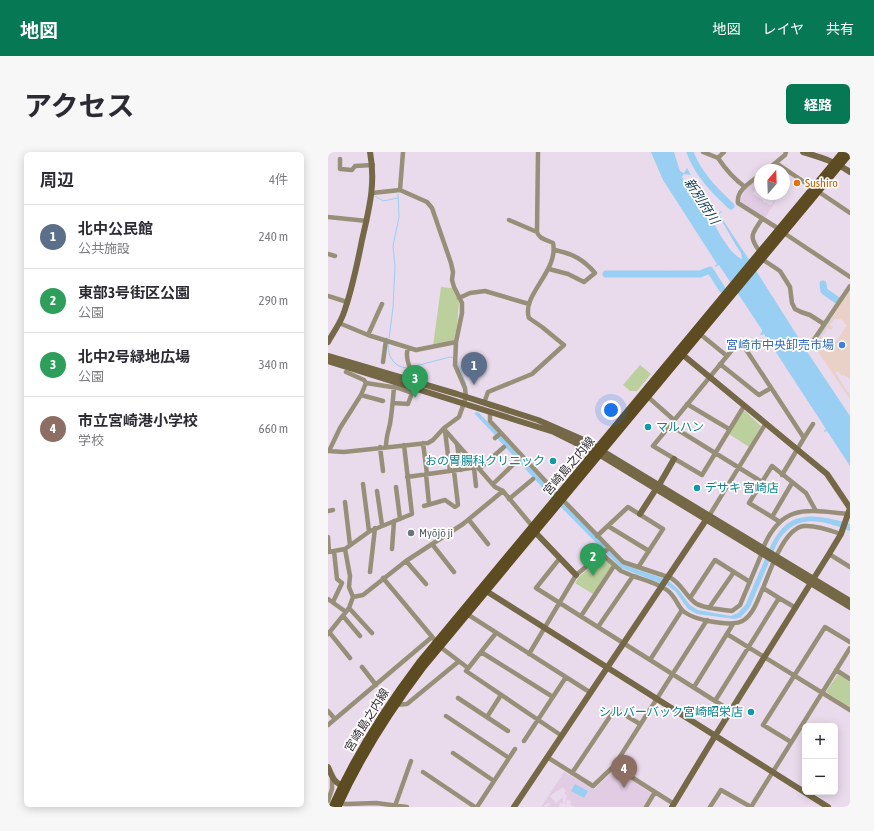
<!DOCTYPE html>
<html lang="ja">
<head>
<meta charset="utf-8">
<style>
	:root { --surface:#fff; --page:#f7f7f7; --text:#2b2b33; --muted:#7c7c81; --line:#e1e1e2; --accent:#067853 }
	body { margin:0; font-family:"Asap Condensed","Noto Sans JP",sans-serif; background:var(--page); color:var(--text) }
	.controls { position:absolute; right:12px; bottom:12px; display:grid; overflow:hidden; border-radius:6px; box-shadow:0 2px 10px #0003 }
	.controls button { width:36px; height:36px; display:grid; place-items:center; padding:0; border:0; border-bottom:1px solid var(--line); background:var(--surface); color:var(--text); font:20px sans-serif }
	.compass { position:absolute; left:426px; top:12px; width:36px; height:36px; border-radius:50%; background:var(--surface); box-shadow:0 2px 10px #0003; rotate:19deg }
	.you { position:absolute; left:283px; top:258px; width:14px; height:14px; margin:-10px; border:3px solid #fff; border-radius:50%; background:#1a73e8; box-shadow:0 0 0 6px #1a73e833 }
	.badge { display:grid; place-items:center; width:26px; height:26px; border-radius:50%; background:var(--accent); color:#fff; font-size:13px; font-weight:700 }
	.pin { position:absolute; translate:-50% -33px; filter:drop-shadow(0 1px 2px #0008) }
	.pin::after { content:''; position:absolute; top:21px; width:14px; height:12px; background:inherit; clip-path:polygon(0 0,100% 0,50% 100%) }
	.list { margin:0; padding:0; list-style:none }
	h2 { display:flex; justify-content:space-between; align-items:center; height:52px; margin:0; padding:0 16px; font-size:17px }
	h2 small { font-size:13px; font-weight:400; color:var(--muted) }
	.list li { display:grid; grid-template-columns:26px 1fr auto; gap:12px; align-items:center; box-sizing:border-box; height:64px; padding:0 16px; border-top:1px solid var(--line) }
	.list b { display:block; font-size:15px; white-space:nowrap }
	.list p { margin:0; font-size:13px; white-space:nowrap; color:var(--muted) }
	.list em { font-size:13px; font-style:normal; color:var(--muted) }
	.map { position:relative; flex:none; width:522px; height:655px; overflow:hidden; border-radius:6px }
	header { display:flex; align-items:center; gap:24px; box-sizing:border-box; height:56px; padding:0 20px; background:var(--accent); color:#fff }
	header strong { font-size:19px }
	nav { display:flex; gap:22px; margin-inline-start:auto; font-size:14px }
	.intro { display:flex; align-items:center; justify-content:space-between; box-sizing:border-box; height:96px; padding:0 24px }
	h1 { margin:0; font-size:28px }
	.button { padding:10px 18px; border-radius:6px; background:var(--accent); color:#fff; font-size:14px; font-weight:700 }
	main { display:flex; gap:24px; padding:0 24px }
	aside { flex:1; background:var(--surface); border-radius:6px; box-shadow:0 2px 10px #0003 }
	.map>svg:first-child { display:block }
	.commercial { fill:#e9d1c8; fill-rule:evenodd }
	.built { fill:#e1cce4; fill-rule:evenodd }
	.green { fill:#bcd09d }
	.water { fill:#98cff3 }
	.lines { fill:none; stroke-linecap:round; stroke-linejoin:round }
	.stream { stroke:#98cff3; stroke-width:1 }
	.river { stroke:#98cff3; stroke-width:7 }
	.street { stroke:#988f78; stroke-width:4.5 }
	.secondary { stroke:#756846; stroke-width:6 }
	.primary { stroke:#5d4c21; stroke-width:7 }
	.food-dot { fill:#e8710a; stroke:#fff; stroke-width:1.5 }
	.shop-dot { fill:#3f7fe0; stroke:#fff; stroke-width:1.5 }
	.culture-dot { fill:#0f9aa8; stroke:#fff; stroke-width:1.5 }
	.worship-dot { fill:#6b7280; stroke:#fff; stroke-width:1.5 }
	.labels { text-anchor:middle; dominant-baseline:central; stroke-width:3.5; stroke-linejoin:round; paint-order:stroke }
	.food-label { font-size:12px; fill:#c56008; stroke:#fff; text-anchor:start }
	.shop-label { font-size:12px; fill:#366cbe; stroke:#fff; text-anchor:end }
	.culture-label { font-size:12px; fill:#0d838f; stroke:#fff; text-anchor:start }
	.street-label { font-size:12px; fill:#322c33; stroke:#fff }
	.worship-label { font-size:12px; fill:#5b616d; stroke:#fff; text-anchor:start }
	.water-label { font-size:13px; font-style:italic; fill:#07354e; stroke:#fff }
</style>
</head>
<body>
<header>
<strong>地図</strong>
<nav><a>地図</a><a>レイヤ</a><a>共有</a></nav>
</header>
<div class="intro"><h1>アクセス</h1><a class="button">経路</a></div>
<main>
<aside>
<h2>周辺<small>4件</small></h2>
<ul class="list">
<li><span class="badge" style="background:#5c6f8a">1</span><div><b>北中公民館</b><p>公共施設</p></div><em>240 m</em></li>
<li><span class="badge" style="background:#2e9e5b">2</span><div><b>東部3号街区公園</b><p>公園</p></div><em>290 m</em></li>
<li><span class="badge" style="background:#2e9e5b">3</span><div><b>北中2号緑地広場</b><p>公園</p></div><em>340 m</em></li>
<li><span class="badge" style="background:#8d6e63">4</span><div><b>市立宮崎港小学校</b><p>学校</p></div><em>660 m</em></li>
</ul>
</aside>
<div class="map">
<svg width="522" height="655" viewBox="0 0 522 655">
	<rect width="100%" height="100%" fill="#eadbec"/>
	<path class="commercial" d="M522,138V227L516,223L514,224L509,219L507,220L520,241L522,239L521,242L522,247L486,194ZM507,166L510,168L511,166L517,170L516,171L519,173L503,197L494,193L495,191L491,189L500,176L503,178L505,175L502,173Z"/>
	<path class="built" d="M426,30L432,35H429L425,42L435,48V49L437,51L438,50L441,53H443L448,46L443,42L450,45L437,66L412,49L417,38Z
		M287,618L322,640L323,642L315,655H248L242,653L243,649L239,648L238,652L232,651L231,655H218L222,653L221,651L216,653L217,655H213L236,620L266,637ZM235,635L238,639L236,641L239,644L237,651H235V645L228,651L222,644Z"/>
	<path class="green" d="M113,135L124,136L131,151L129,174L126,188L105,194Z
		M312,213L323,222L309,239H302L295,233Z
		M415,259H417L433,274L421,295L401,282Z
		M273,406H276L283,413V415L265,442L247,431L251,425Z
		M510,522L522,530V555L498,540Z"/>
	<path class="water" d="M323,0H346L352,19L356,21L359,16L363,23L356,22L354,24C358,38 369,47 375,60H382C384,71 403,104 414,107L413,101L407,92L397,74L390,65V62L393,59L394,60L391,62L420,106L477,196H481L478,198L522,264V314L499,279L496,280V279L498,277L436,182L433,183L432,182L434,180V178L391,113L387,115V114L389,112L335,28Z
		M150,260L171,281L168,284L146,261Z
		M172,282L294,412L334,426L342,430L350,437L362,453L370,458L403,464L410,461L418,452C423,439 429,425 435,412C443,393 452,367 477,365C491,363 508,368 522,372V379C496,369 469,360 451,388C447,395 444,403 441,410C435,425 428,440 422,455L413,465L407,467L369,462L360,457L347,439L340,434L293,416L222,344L168,285Z
		M247,632L260,639L256,646L243,639Z"/>
	<g class="lines">
		<path class="stream" d="M47,44L55,49L70,46
			M61,186L65,156L67,114L65,94L71,65L70,42
			M60,192C60,204 65,215 79,216
			M486,192L502,168
			M129,209L138,232
			M84,215L122,205L126,206"/>
		<path class="river" d="M362,0C370,22 386,38 403,54
			M278,122H338
			M340,122H372L382,118L394,137
			M495,132L496,139L509,148"/>
		<path class="street" d="M375,0L390,6
			M396,0L390,6C398,18 406,27 417,35
			M12,7V17L24,18L27,14L45,13
			M448,11L522,61
			M439,18L457,3L458,0
			M432,23C423,30 408,38 410,51L451,77
			M72,38L75,0
			M0,65L39,69
			M181,68L209,80
			M456,81L522,125
			M432,100C420,84 424,82 434,67
			M0,102L7,104
			M434,107L452,119L462,135L464,151L467,157L473,160L482,163L496,172
			M221,117L240,122L256,130L267,121C255,107 245,102 227,98
			M0,144L19,150
			M131,146L142,141L157,139L201,152
			M11,171L40,183L88,198L128,190
			M372,182L399,204
			M40,183L54,152
			M485,189L522,134
			M80,196C77,205 81,214 85,223
			M55,210L58,188
			M392,212L431,243L443,236
			M38,231L70,236L84,241L80,252L65,251
			M33,243L55,249
			M320,245L346,268
			M156,251L160,240L204,222L236,193L214,175L201,166C193,143 231,119 225,91C219,88 211,87 209,80L210,0
			M359,252L401,277
			M416,254L374,323L325,294L409,192L415,193L476,286L454,323
			M162,259V269L234,347L295,410L343,426C353,432 357,442 365,449C372,457 394,457 404,459L412,453L434,401
			M342,273L434,330
			M116,277L167,335L175,339L205,375
			M117,279L122,319
			M167,286L173,281
			M476,286L485,272
			M95,291L99,322
			M129,292L133,318
			M58,294C58,286 60,280 62,272C64,260 65,248 66,235
			M52,295L55,319
			M0,299L16,300L100,291L105,288L116,276L131,265L138,245L137,236L127,213L128,190L134,161V151L126,135L124,128L125,120L123,111L104,56L99,50L72,38L44,41
			M1,299L12,276L33,243L38,231L36,228L18,220
			M146,316L148,334
			M151,317L176,295
			M98,322L101,352
			M79,325L150,315
			M35,332L41,379
			M165,332L189,309
			M68,335L72,367
			M49,339L54,373
			M181,347L205,327
			M17,350L22,393
			M96,354L117,348L127,355L130,353L126,319
			M0,359L5,358
			M381,364L438,271
			M444,365L464,331
			M141,368L160,392
			M452,370L421,351L444,314L478,341L488,359
			M280,374L321,399
			M269,384L300,355L335,377L311,414
			M0,385L1,400
			M104,392L126,420
			M435,396C454,351 479,358 520,362
			M64,397L66,369
			M0,400L17,397L42,379L84,362L76,293
			M501,402L522,415
			M232,406L208,436L403,559
			M78,409L98,432
			M42,420L47,376
			M305,424C317,428 329,431 339,438C347,444 349,452 354,458C364,468 405,476 416,468C426,461 430,447 435,436
			M55,426L106,487
			M25,445L35,443L78,409L135,372L175,339
			M362,446L387,408L422,430
			M451,446L468,456
			M0,447L18,460
			M5,450L14,431L9,427L6,399
			M21,456L44,481
			M381,456L406,420
			M139,462L263,541
			M15,464L32,484
			M253,464L286,414
			M270,475L305,424L293,419L274,402
			M1,480L22,506
			M168,481L138,519L234,584
			M0,482L21,456L25,445L21,435L22,424L17,397
			M399,482L522,558
			M111,494L140,516
			M153,500L225,545
			M201,502L248,423L281,396
			M322,508L354,458
			M34,515L48,533
			M508,518L522,527
			M366,535L405,472
			M130,546L180,579
			M387,549L451,446L435,436C442,419 456,376 476,374C488,373 502,378 513,382
			M67,553L79,552L130,510
			M0,559L7,567
			M118,564L181,606
			M159,565L173,543
			M0,573L104,485
			M196,589L238,525
			M463,590L435,573L497,475L522,490
			M125,601L166,629
			M219,605L265,634L286,614L379,468
			M286,614L346,652
			M95,620L147,655
			M244,621L287,557L312,572
			M0,649L4,637V626
			M10,651L18,652L48,651L79,655
			M67,654L83,609
			M149,655L187,597
			M318,655L327,640
			M382,655L393,638L423,655
			M423,655L522,496"/>
		<path class="secondary" d="M475,0C492,5 508,10 522,20
			M0,190C5,181 11,173 15,163C24,139 29,113 34,88C41,57 48,32 42,0
			M0,204L129,242L210,268L258,289L522,449
			M0,209L226,280L272,303L522,455
			M331,333L346,307
			M312,362L328,337
			M207,380L248,423
			M155,437L500,655
			M0,615C5,626 5,630 17,635
			M186,655L380,365
			M344,655L387,584L501,402L513,382L522,356L499,322L355,203"/>
		<path class="primary" d="M4,655C27,603 57,556 91,511L515,0
			M10,655C33,604 62,559 96,514L522,1"/>
	</g>
	<circle class="food-dot" cx="469" cy="31" r="4"/>
	<circle class="shop-dot" cx="514" cy="193" r="4"/>
	<g class="culture-dot">
		<circle cx="320" cy="275" r="4"/>
		<circle cx="225" cy="309" r="4"/>
		<circle cx="369" cy="336" r="4"/>
		<circle cx="423" cy="560" r="4"/>
	</g>
	<circle class="worship-dot" cx="83" cy="381" r="4"/>
	<g class="labels">
		<g class="food-label">
			<text x="477" y="31">Sushiro</text>
		</g>
		<g class="shop-label">
			<text x="506" y="193">宮崎市中央卸売市場</text>
		</g>
		<g class="culture-label">
			<text x="328" y="275">マルハン</text>
			<text x="217" y="309" text-anchor="end">おの胃腸科クリニック</text>
			<text x="377" y="336">デサキ 宮崎店</text>
			<text x="415" y="560" text-anchor="end">シルバーバック宮崎昭栄店</text>
		</g>
		<g class="street-label">
			<text transform="translate(241 314) rotate(-50)">宮崎島之内線</text>
			<text transform="translate(39 568) rotate(-58)">宮崎島之内線</text>
		</g>
		<g class="worship-label">
			<text x="91" y="381">Myōjō ji</text>
		</g>
		<g class="water-label">
			<text transform="translate(374 49) rotate(57)">新別府川</text>
		</g>
	</g>
</svg>
<div class="controls">
<button>+</button>
<button>−</button>
</div>
<svg class="compass" viewBox="-18 -18 36 36"><path d="M0-13l5 13h-10z" fill="#e53935"/><path d="M0 13l5-13h-10z" fill="#7c7c81"/></svg>
<div class="you"></div>
<div class="pin badge" style="left:146px;top:233px;background:#5c6f8a">1</div>
<div class="pin badge" style="left:265px;top:424px;background:#2e9e5b">2</div>
<div class="pin badge" style="left:87px;top:246px;background:#2e9e5b">3</div>
<div class="pin badge" style="left:296px;top:636px;background:#8d6e63">4</div>
</div>
</main>
</body>
</html>
